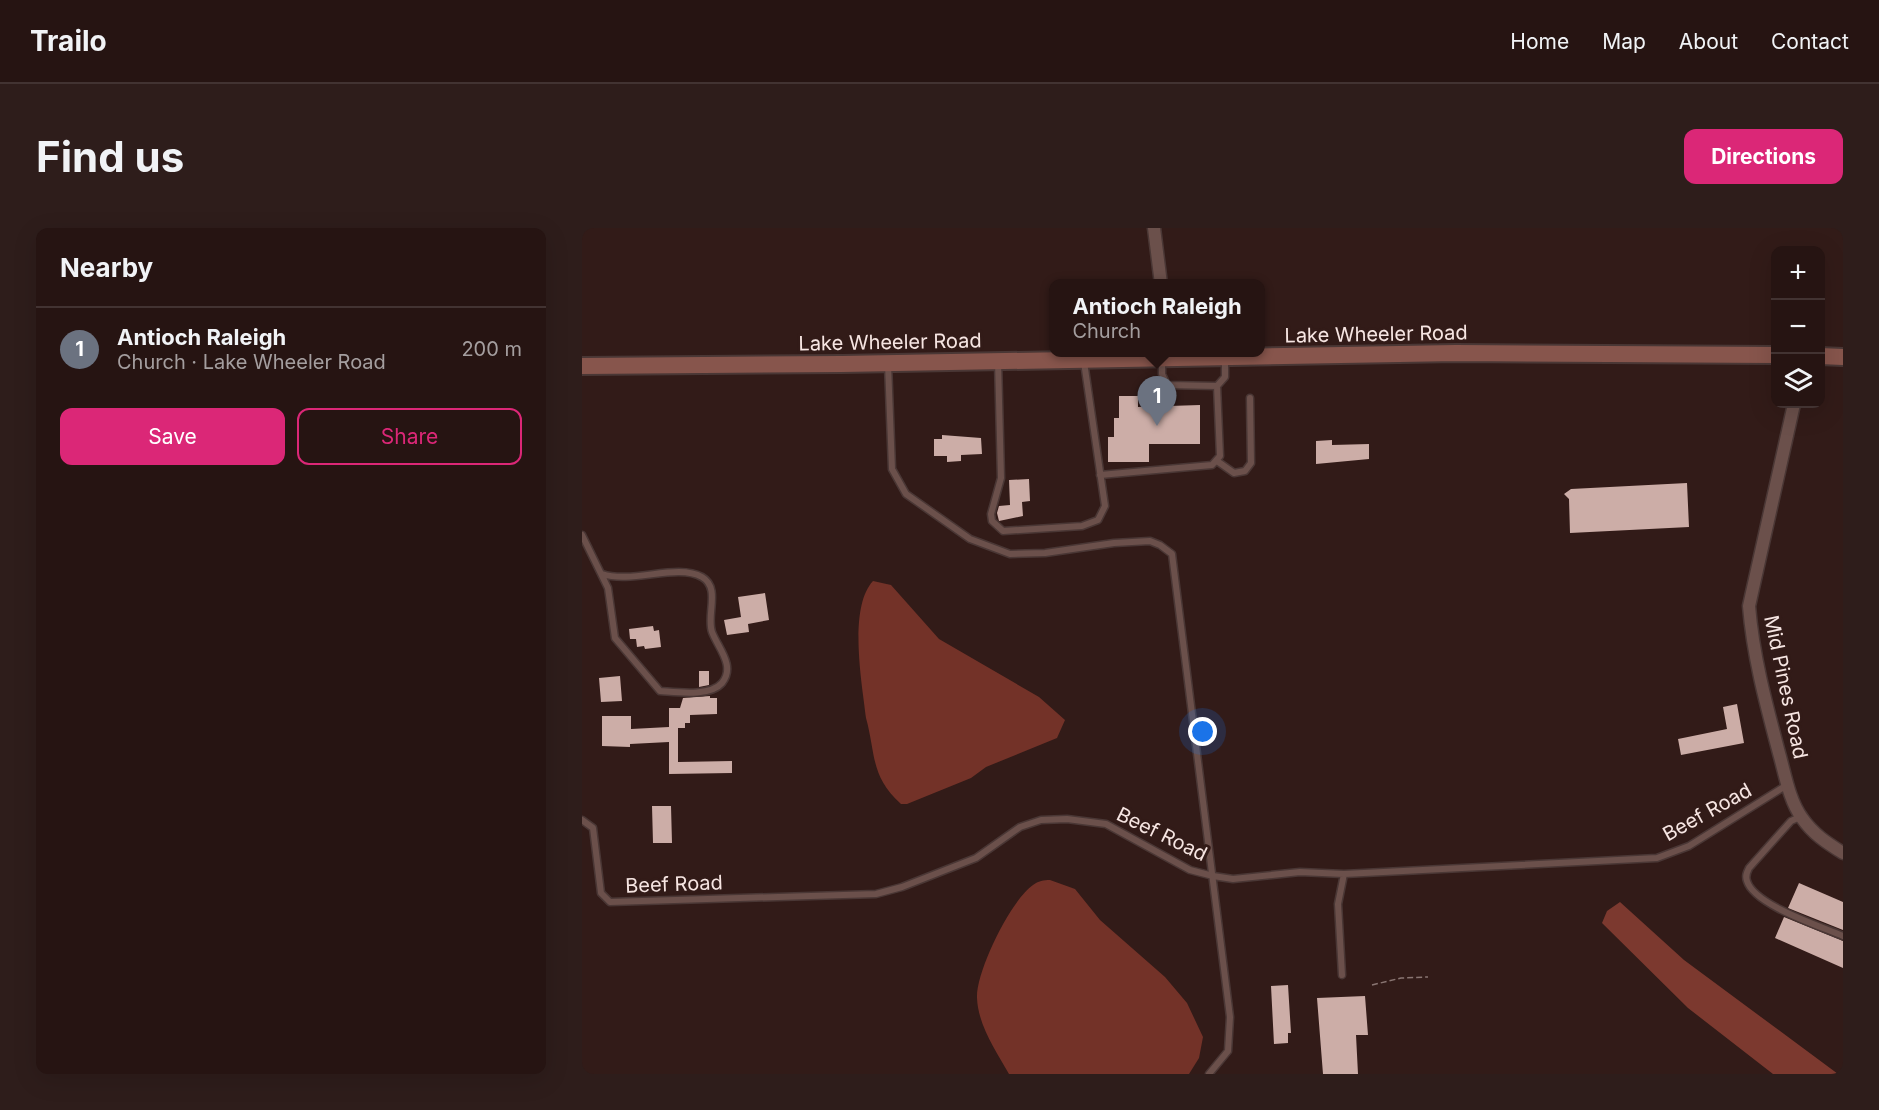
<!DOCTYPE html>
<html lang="en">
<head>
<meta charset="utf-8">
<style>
	:root { --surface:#261412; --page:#2e1d1b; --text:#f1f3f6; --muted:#a49e9f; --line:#423332; --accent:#db2777 }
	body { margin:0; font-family:Inter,sans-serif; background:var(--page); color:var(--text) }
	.controls { position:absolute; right:18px; top:18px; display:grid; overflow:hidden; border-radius:12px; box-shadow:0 6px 24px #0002 }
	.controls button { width:54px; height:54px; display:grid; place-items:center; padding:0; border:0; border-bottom:2px solid var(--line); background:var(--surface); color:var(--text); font:30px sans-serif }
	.you { position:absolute; left:621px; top:504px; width:21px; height:21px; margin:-15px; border:4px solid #fff; border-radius:50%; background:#1a73e8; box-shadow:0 0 0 9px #1a73e833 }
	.badge { display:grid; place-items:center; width:39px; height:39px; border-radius:50%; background:var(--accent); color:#fff; font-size:20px; font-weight:700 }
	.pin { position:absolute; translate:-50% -50px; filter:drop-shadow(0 2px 3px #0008) }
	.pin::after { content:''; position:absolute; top:32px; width:21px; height:18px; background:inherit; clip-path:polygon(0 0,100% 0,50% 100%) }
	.popup { position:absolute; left:467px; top:51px; width:216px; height:78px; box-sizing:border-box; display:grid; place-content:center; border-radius:12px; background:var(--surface); filter:drop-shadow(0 2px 4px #0005); font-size:20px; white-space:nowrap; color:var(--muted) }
	.popup b { font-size:22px; color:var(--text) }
	.popup::after { content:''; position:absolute; left:50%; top:100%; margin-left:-12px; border:12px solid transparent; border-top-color:var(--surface) }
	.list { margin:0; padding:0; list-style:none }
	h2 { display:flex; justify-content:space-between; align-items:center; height:78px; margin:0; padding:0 24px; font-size:26px }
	h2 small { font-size:20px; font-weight:400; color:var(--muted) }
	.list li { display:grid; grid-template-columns:39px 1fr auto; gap:18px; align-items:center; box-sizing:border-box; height:84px; padding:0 24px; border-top:2px solid var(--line) }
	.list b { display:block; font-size:22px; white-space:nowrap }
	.list p { margin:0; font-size:20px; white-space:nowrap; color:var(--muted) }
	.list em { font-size:20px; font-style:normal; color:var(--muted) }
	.actions { display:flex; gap:12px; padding:18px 24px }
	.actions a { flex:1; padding:14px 0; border:2px solid var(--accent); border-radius:12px; text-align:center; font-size:21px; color:var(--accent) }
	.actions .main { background:var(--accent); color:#fff }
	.icon { flex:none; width:33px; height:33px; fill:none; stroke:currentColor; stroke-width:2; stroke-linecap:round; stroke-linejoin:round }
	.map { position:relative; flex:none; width:1261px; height:846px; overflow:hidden; border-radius:12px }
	header { display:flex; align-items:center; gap:36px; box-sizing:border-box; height:84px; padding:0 30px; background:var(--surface); border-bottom:2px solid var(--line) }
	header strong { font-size:28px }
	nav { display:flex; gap:33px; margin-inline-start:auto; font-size:21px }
	.intro { display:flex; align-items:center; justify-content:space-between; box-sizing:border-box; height:144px; padding:0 36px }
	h1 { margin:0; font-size:42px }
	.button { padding:15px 27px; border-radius:12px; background:var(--accent); color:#fff; font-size:21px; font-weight:700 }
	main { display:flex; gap:36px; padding:0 36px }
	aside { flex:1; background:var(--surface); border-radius:12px; box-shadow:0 6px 24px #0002 }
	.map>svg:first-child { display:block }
	.forest { fill:#7c392f }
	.water { fill:#733228 }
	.building { fill:#ccada7 }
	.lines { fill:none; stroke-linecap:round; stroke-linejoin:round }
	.lane-casing { stroke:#4a3735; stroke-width:9 }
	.street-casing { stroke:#4a3735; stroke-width:15 }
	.secondary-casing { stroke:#4a3735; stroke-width:20 }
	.path { stroke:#897572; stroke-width:1.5; stroke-dasharray:6 3; stroke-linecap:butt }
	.lane { stroke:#6b504b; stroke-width:6 }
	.street { stroke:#6b504b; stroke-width:12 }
	.secondary { stroke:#87554c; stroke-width:16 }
	.labels { text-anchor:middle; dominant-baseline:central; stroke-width:6; stroke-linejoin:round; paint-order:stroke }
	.street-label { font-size:20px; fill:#f6e5e2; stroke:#321b18 }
</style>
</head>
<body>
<header>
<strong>Trailo</strong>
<nav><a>Home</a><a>Map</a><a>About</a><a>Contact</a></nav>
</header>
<div class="intro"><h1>Find us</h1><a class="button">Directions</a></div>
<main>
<aside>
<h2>Nearby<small></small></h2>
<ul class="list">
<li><span class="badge" style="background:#6b7280">1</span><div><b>Antioch Raleigh</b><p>Church · Lake Wheeler Road</p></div><em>200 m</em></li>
</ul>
<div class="actions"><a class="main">Save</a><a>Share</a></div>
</aside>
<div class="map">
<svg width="1261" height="846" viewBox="0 0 1261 846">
	<rect width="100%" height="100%" fill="#321b18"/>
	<path class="forest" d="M1038,674L1102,732L1256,846H1191L1106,780L1020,695L1025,683Z"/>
	<path class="water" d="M291,353L309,357L357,411L457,469L483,492L475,510L404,539L389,550L325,576H319C288,548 294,526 284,490C280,455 266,380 291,353Z
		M468,652L493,661L518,692L583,749L605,775L621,809L617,830L607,846H427C414,823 396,797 395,770C394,743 429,672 451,657C456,653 462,652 468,652Z"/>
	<path class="building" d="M537,168H556V179L618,177V216H567V234H526V209H532V190H537Z
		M360,207L399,210L400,226L379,227V233L365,234V228H352V211H360Z
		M750,212V217L787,216V231L734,236V213Z
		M447,251L448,273L440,274L441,288L417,293L415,285L417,278L428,277L427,252Z
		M1105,255L1107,299L988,305L987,271L982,266L989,261Z
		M183,365L187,392L166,396L167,404L145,407L142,392L159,389L156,369Z
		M71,398L72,403L77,402L79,419L63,421L62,418L55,419L54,411H48L47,401Z
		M117,443H127V457L117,459Z
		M38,448L40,473L19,474L17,450Z
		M128,468V470H135V486L108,487V495H103V500H96V534L150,533V545L87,546V514L48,516V519L20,518V488H49V501L87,499V480H98L101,470Z
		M1155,476L1162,515L1099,527L1096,511L1145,501L1141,479Z
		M70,578H89L90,615H71Z
		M1217,655L1261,674V702L1206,680Z
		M1202,689L1261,713V740L1193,710Z
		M706,757L709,805H706V815L692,816L689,758Z
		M783,768L786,807H774L776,846H741L735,770Z"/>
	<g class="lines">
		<g class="lane-casing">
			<path id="lane" d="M580,132V146L585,157L635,158L643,149V130
				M416,133L419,250L409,286L410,293L421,303L500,298L516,292L523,278L502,134
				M306,136L310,241L324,266L388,311L428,326L463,325L532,315L568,313L578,317L590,326L648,789L646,823L627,846
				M635,233L652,245L663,243L669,235L668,170
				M518,247L630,237L638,228L635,158
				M0,307L26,360L33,410L78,463C94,464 128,469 140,455C154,438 136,420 130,404C124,387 139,360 120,349C95,335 51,356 20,346
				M1218,589L1209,593L1167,640C1165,644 1163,648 1165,653C1172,677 1238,698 1261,708
				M0,592L11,600L19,665L28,674L294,666L320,659L394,630L438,599L459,592L485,591L524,596L608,642L631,648L651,651L718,644L762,646L1075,630L1107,618L1205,557
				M760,747L756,676L762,646"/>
		</g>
		<g class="street-casing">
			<path id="street" d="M572,0L579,56
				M1212,176L1167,378C1171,428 1184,476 1197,525C1203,546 1207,572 1220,590C1231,606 1245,615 1261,625"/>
		</g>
		<g class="secondary-casing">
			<path id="secondary" d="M1238,128L1261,129
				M0,138L260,136L874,125L1194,127"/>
		</g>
		<path class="path" d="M790,757L819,750L846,749"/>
		<use href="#lane" class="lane"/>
		<use href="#street" class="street"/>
		<use href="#secondary" class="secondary"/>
	</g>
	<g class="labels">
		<g class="street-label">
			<text transform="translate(794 106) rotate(-1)">Lake Wheeler Road</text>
			<text transform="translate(308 114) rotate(-1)">Lake Wheeler Road</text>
			<text transform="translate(1204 459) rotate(78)">Mid Pines Road</text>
			<text transform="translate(1125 584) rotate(-29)">Beef Road</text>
			<text transform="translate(580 606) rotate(26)">Beef Road</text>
			<text transform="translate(92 656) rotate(-2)">Beef Road</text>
		</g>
	</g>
</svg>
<div class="controls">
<button>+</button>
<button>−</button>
<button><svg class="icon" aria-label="layers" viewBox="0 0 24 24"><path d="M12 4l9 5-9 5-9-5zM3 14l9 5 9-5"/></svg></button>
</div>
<div class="you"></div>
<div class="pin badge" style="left:575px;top:198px;background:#6b7280">1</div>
<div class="popup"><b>Antioch Raleigh</b>Church</div>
</div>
</main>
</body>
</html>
